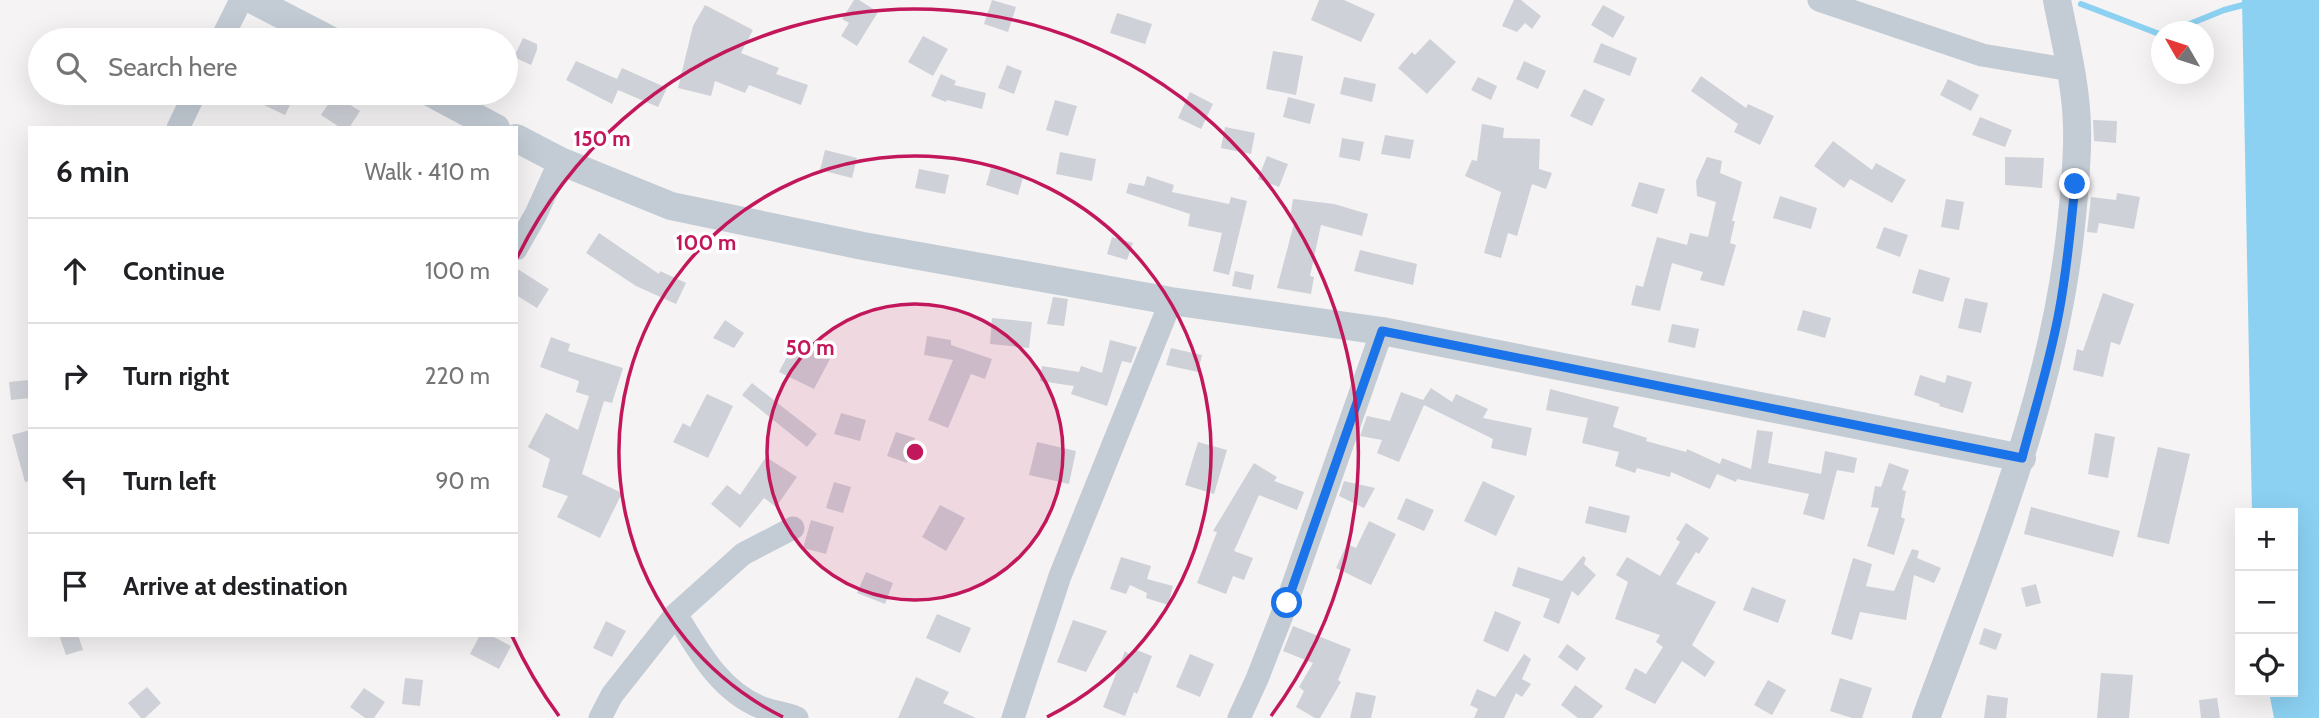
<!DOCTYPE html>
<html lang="en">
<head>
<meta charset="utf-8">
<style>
	:root { --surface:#fff; --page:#f2f2f2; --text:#202124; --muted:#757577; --line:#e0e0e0 }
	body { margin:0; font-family:Cabin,sans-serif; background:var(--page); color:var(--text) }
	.controls { position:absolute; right:21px; bottom:21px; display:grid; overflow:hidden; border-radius:0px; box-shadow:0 7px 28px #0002 }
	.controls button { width:63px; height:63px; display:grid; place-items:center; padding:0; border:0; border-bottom:2px solid var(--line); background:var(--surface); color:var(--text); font:35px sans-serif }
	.compass { position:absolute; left:2151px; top:21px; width:63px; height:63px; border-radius:50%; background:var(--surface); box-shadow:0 7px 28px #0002; rotate:309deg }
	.stop { position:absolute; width:21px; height:21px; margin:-16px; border:5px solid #1a73e8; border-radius:50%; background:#fff }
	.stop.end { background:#1a73e8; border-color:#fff; box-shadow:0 2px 7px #0008 }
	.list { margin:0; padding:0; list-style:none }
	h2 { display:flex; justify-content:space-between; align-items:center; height:91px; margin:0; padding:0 28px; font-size:30px }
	h2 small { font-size:23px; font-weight:400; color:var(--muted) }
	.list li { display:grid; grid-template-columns:46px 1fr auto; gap:21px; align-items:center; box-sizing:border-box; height:105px; padding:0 28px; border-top:2px solid var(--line) }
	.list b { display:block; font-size:26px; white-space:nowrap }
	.list em { font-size:23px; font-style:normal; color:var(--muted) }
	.icon { flex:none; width:38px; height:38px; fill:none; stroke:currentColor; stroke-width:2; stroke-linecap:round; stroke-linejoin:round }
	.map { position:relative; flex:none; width:2319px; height:718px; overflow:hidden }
	.search { position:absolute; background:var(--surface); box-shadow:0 7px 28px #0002; left:28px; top:28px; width:490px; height:77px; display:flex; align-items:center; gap:18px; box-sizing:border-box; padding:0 24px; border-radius:38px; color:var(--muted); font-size:26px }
	.panel { position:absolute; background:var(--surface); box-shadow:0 7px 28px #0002; left:28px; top:126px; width:490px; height:511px; border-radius:0px }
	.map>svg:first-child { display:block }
	.water { fill:#8cd1f2 }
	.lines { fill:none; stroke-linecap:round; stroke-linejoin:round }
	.stream { stroke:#8cd1f2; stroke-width:6 }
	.building { fill:#cfd1d8 }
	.minor { stroke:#c3cbd4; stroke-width:23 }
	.tertiary { stroke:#c3cbd4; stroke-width:28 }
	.route { stroke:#1a73e8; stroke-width:9 }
	.ring { fill:none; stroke:#c2185b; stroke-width:3.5 }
	.centre { fill:#c2185b; stroke:#fff; stroke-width:3.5 }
	.ring-label { font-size:21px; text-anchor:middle; font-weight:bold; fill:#c2185b; stroke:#fff; stroke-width:7; stroke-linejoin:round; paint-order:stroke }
</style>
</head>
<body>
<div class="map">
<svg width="2319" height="718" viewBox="0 0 2319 718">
	<rect width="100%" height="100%" fill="#f5f3f3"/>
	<path class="water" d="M2242,0H2319V718H2274L2269,692H2293V513H2252Z"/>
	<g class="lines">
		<path class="stream" d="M2081,4L2162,35
			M2170,32L2224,10L2247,4"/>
	</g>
	<path class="building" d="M854,0H859L878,12L857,46L841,36L849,23L842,19Z
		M992,0L1016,7L1008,32L984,24Z
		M1319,0H1344L1375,14L1361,42L1311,20Z
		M1514,0H1521L1541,16L1532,29L1525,23L1517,32L1502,26Z
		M705,5L753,30L741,53L779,68L776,74L808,85L801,105L749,85L745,93L715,81L711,96L678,88L693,26Z
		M1603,5L1625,17L1613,38L1591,25Z
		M1117,13L1152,24L1145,44L1110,33Z
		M923,36L948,49L933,76L908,62Z
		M523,38L537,44V50L531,65L514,57Z
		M1430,39L1456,62L1427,94L1398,68L1412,52L1415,55Z
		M1601,43L1637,58L1630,76L1593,62Z
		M1273,51L1303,56L1296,95L1266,89Z
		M576,61L617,79L622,68L667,88L658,107L618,90L612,104L566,80Z
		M1524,61L1546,71L1538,89L1516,79Z
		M1007,65L1022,71L1014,94L998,88Z
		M941,74L956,81L954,85L986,93L982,109L947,100L946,102L931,96Z
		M1701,76L1746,108L1748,104L1774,116L1760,145L1734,132L1738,124L1691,91Z
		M1344,77L1376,84L1372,102L1340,94Z
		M1478,77L1497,86L1491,100L1471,90Z
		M1948,79L1979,95L1971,111L1940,95Z
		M1584,89L1605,99L1592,126L1570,116Z
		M1190,92L1213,104L1201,129L1178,118Z
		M239,93H284L294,97L285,115Z
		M334,95L360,111L349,128H341L321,115Z
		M1288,97L1315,104L1310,124L1283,117Z
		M1055,100L1077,106L1068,136L1046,130Z
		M1980,117L2012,130L2005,147L1972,135Z
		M2093,120L2117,121L2116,143L2094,141Z
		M1482,124L1504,128L1503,138L1540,139L1539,169L1552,173L1546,189L1532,184L1517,236L1508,233L1501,258L1484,253L1501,192L1465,176L1472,160L1477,161Z
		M1225,127L1255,133L1251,154L1221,148Z
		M1385,135L1414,140L1410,159L1381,154Z
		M1342,138L1364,142L1360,161L1339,157Z
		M1833,141L1872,170L1876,163L1906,180L1892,203L1850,179L1844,188L1814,166Z
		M825,150L857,158L852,178L820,170Z
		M1060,152L1096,159L1092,181L1056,174Z
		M1267,156L1288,164L1279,187L1258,179Z
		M1707,157L1722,161L1720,173L1742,182L1732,221H1735L1730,243L1736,245L1724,286L1700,280L1703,272L1672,263L1660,311L1631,305L1636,285L1643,287L1657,237L1687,245L1690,233L1708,237L1716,202L1697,196L1696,181Z
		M2005,157L2044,158L2042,188L2005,185Z
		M991,168L1023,177L1018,195L986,185Z
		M919,169L949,175L945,194L915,188Z
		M1147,176L1174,185L1172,192L1229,204L1231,197L1247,201L1229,275L1213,271L1222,233L1188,226L1190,214L1126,193L1129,183L1144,186Z
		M1639,182L1665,189L1657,214L1631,206Z
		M2117,193L2140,197L2134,229L2099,223L2097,233L2087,232L2091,197L2116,200Z
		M1780,196L1817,208L1811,229L1773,218Z
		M1293,199L1334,204L1368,214L1362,236L1321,225L1310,276L1314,277L1311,294L1277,288L1295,220L1290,219Z
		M1946,199L1964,202L1959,230L1941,227Z
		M1884,227L1908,235L1900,257L1876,248Z
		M599,233L659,274L660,271L686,283L676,304L636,286L586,253Z
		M1112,237L1133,243L1127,260L1107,254Z
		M1360,250L1417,264L1413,285L1354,271Z
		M516,268L549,289L537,308L516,295Z
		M1919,269L1950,278L1943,302L1912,293Z
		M1235,271L1254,275L1251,290L1232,286Z
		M2103,293L2134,304L2120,345L2111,342L2103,377L2073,370L2077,349L2083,351Z
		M1053,297L1068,299L1064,326L1047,324Z
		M1965,298L1988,303L1981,333L1958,328Z
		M1803,310L1831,318L1825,338L1797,330Z
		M992,318L1032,322L1029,348L990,344Z
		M725,320L744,333L734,348L713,338Z
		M1672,324L1699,329L1695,348L1668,342Z
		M927,336L951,340V345L992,359L985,379L971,374L948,428L928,420L953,360L924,355Z
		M551,337L570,344L568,351L623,368L612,403L604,401L582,474L622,493L600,538L557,517L568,496L542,487L550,459L528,447L546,413L578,430L589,396L576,392L579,381L540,367Z
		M1110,340L1137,347L1131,363L1122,361L1107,406L1071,394L1074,386L1040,381L1042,366L1079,372L1081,366L1102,373Z
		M792,347L808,355L811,350L830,359L814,389L779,372Z
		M1171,348L1202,355L1198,372L1166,365Z
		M1920,375L1945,383L1947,375L1972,382L1963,413L1939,406L1940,404L1914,395Z
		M29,380L30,398L11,400L9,382Z
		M752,383L817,434L807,447L742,395Z
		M1431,388L1452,402L1456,394L1488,409L1483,418L1532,428L1526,456L1491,448L1493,439L1424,405L1399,462L1377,453L1382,440L1360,436L1367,416L1390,421L1401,392L1423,400Z
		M1550,389L1619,407L1613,427L1647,438L1646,441L1686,452L1687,449L1720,464L1722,458L1751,469L1757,430L1773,432L1768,463L1821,474L1825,451L1857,458L1854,473L1837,470L1824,520L1803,514L1809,494L1737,479L1736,482L1717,474L1710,489L1671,472L1670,477L1637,468L1635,473L1615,466L1619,452L1582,443L1588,418L1546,410Z
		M707,394L733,406L708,458L673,442L683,423L690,427Z
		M841,413L866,420L860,441L834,434Z
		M30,430V481L25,482L12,435Z
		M896,432L915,438L907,463L887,456Z
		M2095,433L2115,437L2108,478L2088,474Z
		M1037,442L1076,451L1069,484L1029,475Z
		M1198,442L1227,450L1214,494L1185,485Z
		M2158,447L2190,454L2169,544L2137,537Z
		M766,457L797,477L776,507L764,498L740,528L711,504L727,485L740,495Z
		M1254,463L1277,477L1274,481L1304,492L1297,510L1259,495L1234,551L1253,558L1244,580L1233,576L1226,594L1197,583L1217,532L1213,531Z
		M1889,463L1909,470L1902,490L1906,491L1901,517L1905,519L1894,555L1867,546L1879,508L1871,507L1875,486L1881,487Z
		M1344,481L1375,488L1364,508L1339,496Z
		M1483,481L1515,496L1496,536L1464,521Z
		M834,482L851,487L843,513L826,508Z
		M1406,498L1434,510L1424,531L1397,519Z
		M940,505L965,518L946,551L922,537Z
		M1589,506L1630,516L1626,533L1585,523Z
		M2031,507L2120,531L2113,557L2024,534Z
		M811,520L834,527L826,554L803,548Z
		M1369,521L1396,534L1371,585L1336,568L1347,544L1356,548Z
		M1686,523L1709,538L1699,554L1696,552L1676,584L1716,602L1692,645L1715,662L1705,677L1682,661L1655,704L1625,689L1635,668L1646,674L1663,647L1656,642L1660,635L1615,619L1628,582L1616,575L1627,557L1660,576L1680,542L1676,539Z
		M1912,549L1919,551L1917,558L1941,568L1934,583L1914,575L1906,620L1860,612L1852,640L1831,634L1853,558L1872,564L1866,586L1894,591Z
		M1583,556L1586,558L1584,564L1596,575L1578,596L1572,591L1559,624L1543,617L1550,599L1512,586L1518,567L1562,581Z
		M1121,557L1151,566L1147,579L1173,586L1168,605L1146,598L1147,593L1130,585L1126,594L1110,589Z
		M866,572L893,583L885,604L857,593Z
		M2036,584L2041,603L2026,607L2021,588Z
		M1752,587L1786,600L1778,623L1743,610Z
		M1495,611L1521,622L1508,652L1483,641Z
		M937,614L971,628L960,653L926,638Z
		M1073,620L1107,631L1086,672L1057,662Z
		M606,621L626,631L612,657L593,648Z
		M1293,626L1351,649L1338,680L1341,682L1320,718H1315L1296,707L1304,691L1299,687L1313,663L1283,651Z
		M1984,628L2002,634L1996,650L1979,644Z
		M59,635H78L83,650L66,655Z
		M480,635H490L511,646L499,669L470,654Z
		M1567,644L1586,658L1577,671L1558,657Z
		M1134,649L1152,656L1137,694L1134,692L1125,716L1103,707L1125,651L1131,656Z
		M1190,654L1214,664L1200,697L1176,687Z
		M1524,654L1531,659L1522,679L1531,684L1522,697L1516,693L1504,718H1474L1478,709L1470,705L1477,689L1495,697Z
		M2101,673L2133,675L2129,718H2097Z
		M916,677L949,692L943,703L976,718H898Z
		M405,678L423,680L420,706L402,704Z
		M1840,678L1872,688L1862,718H1852L1830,711Z
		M1768,680L1786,690L1772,715L1754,705Z
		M1575,685L1603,706L1593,718H1578L1561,705Z
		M147,687L161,703L145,718H141L128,703Z
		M364,688L385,702L374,718H365L350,707Z
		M1356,692L1376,696L1371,718H1350Z
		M1987,695L2008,698L2006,718H1984Z
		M2217,698L2220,718H2201L2199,700Z"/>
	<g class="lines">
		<path class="minor" d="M1819,0L1982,55L2071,70
			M221,40L241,0
			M178,128L195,93
			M516,249L536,214L560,161
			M676,614C698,650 719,690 760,707C772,712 785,713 797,718
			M600,718L612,695L676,614L743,554L793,528
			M1013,718L1060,576L1171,301
			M1239,718L1257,679L1287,602L1382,331"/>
		<path class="tertiary" d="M253,0L330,40
			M431,93L496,128
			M516,138L560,161L671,206L863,246L1171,301L1382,331L2022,458
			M1926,718C1986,554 2056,392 2072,216C2075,186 2078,155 2077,126C2076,84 2065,41 2057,0"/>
	</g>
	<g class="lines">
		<path class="route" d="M1287,603L1382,331L2022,458C2035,409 2050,361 2059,312C2067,270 2071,227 2075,184"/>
	</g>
	<circle cx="915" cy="452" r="148" fill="#c2185b" fill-opacity=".12"/>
	<g class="ring">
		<circle cx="915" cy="452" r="148"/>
		<path d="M783 717A296 296 0 1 1 1047 717"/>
		<path d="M559 716A443 443 0 0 1 512 636M517 258A443 443 0 1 1 1271 716"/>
	</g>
	<circle cx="915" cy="452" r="10" class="centre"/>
	<g class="ring-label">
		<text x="602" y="146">150 m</text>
		<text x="706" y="250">100 m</text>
		<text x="810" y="355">50 m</text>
	</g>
</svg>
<div class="controls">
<button>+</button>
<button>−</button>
<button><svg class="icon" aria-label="locate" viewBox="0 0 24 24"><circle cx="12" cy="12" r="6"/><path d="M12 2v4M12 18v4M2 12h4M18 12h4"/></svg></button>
</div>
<svg class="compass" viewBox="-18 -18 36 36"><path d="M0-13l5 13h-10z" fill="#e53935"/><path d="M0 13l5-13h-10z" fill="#757577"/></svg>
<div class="stop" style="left:1287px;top:603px"></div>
<div class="stop end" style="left:2075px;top:184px"></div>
<div class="search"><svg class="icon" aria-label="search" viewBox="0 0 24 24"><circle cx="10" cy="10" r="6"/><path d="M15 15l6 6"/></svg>Search here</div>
<section class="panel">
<h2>6 min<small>Walk · 410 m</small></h2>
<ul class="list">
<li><svg class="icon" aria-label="ahead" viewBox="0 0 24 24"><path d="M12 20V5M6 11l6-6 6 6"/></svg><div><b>Continue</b></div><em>100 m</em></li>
<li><svg class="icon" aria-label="right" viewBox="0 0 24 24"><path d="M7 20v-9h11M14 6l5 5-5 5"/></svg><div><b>Turn right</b></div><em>220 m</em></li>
<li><svg class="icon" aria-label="left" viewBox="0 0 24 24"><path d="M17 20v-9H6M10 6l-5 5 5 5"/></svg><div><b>Turn left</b></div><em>90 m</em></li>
<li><svg class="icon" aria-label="arrive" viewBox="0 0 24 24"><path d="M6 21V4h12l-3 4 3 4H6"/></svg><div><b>Arrive at destination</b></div></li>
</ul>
</section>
</div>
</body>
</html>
